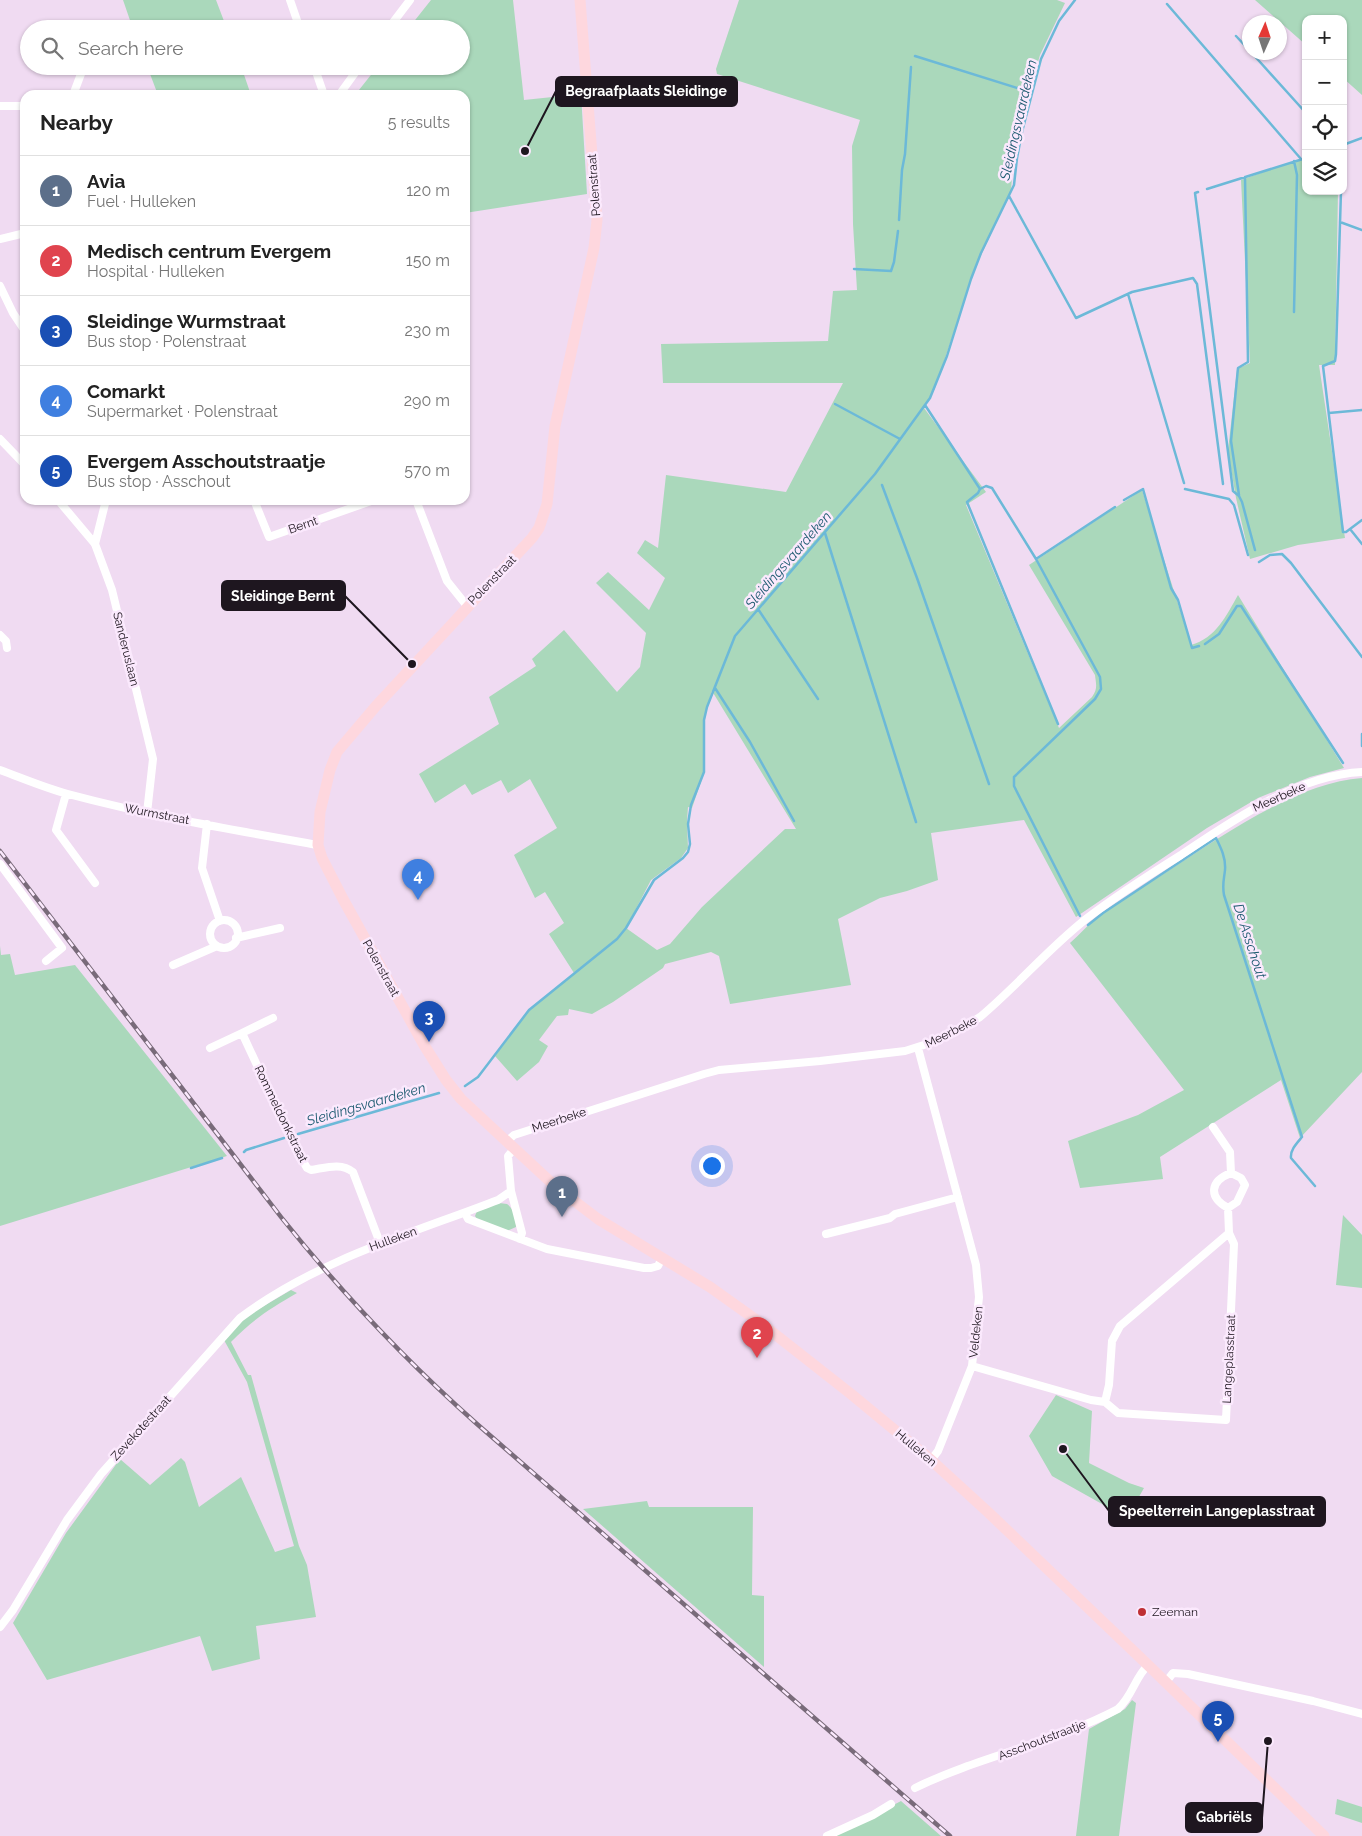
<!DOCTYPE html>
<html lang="en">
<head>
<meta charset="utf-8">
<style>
	:root { --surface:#fff; --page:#f6f6f6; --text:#222; --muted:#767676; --line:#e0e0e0; --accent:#b45309 }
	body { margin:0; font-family:Raleway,sans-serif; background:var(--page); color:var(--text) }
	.controls { position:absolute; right:15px; top:15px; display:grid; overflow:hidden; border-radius:10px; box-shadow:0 1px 4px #0004 }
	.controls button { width:45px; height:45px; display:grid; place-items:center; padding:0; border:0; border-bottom:1px solid var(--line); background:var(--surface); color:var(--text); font:25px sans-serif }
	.compass { position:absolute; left:1242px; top:15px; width:45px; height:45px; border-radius:50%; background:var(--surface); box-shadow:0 1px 4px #0004; rotate:3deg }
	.you { position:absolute; left:711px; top:1165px; width:18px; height:18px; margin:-12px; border:4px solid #fff; border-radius:50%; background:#1a73e8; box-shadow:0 0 0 8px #1a73e833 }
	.badge { display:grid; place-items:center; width:32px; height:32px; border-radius:50%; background:var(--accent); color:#fff; font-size:16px; font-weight:700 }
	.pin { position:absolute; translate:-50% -41px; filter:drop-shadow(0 1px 2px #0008) }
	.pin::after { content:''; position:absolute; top:26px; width:18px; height:15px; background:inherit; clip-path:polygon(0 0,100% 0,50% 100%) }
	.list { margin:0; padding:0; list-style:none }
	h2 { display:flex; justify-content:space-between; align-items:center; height:65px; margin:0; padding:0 20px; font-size:21px }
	h2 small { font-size:16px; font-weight:400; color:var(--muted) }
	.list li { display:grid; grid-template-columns:32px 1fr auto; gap:15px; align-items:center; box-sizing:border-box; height:70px; padding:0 20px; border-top:1px solid var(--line) }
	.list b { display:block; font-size:19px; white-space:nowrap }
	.list p { margin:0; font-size:16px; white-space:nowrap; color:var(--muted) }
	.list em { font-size:16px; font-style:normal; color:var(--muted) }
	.icon { flex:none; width:28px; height:28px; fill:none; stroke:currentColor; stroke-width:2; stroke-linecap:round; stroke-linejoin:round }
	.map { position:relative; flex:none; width:1362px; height:1836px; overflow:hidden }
	.search { position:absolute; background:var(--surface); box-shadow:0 1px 4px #0004; left:20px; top:20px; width:450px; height:55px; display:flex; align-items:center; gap:12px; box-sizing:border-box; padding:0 18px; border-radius:28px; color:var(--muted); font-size:19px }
	.panel { position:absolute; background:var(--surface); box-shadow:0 1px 4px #0004; left:20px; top:90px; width:450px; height:415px; border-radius:15px }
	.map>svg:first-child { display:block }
	.green { fill:#aad8bb; fill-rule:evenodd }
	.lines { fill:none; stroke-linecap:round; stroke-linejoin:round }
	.stream { stroke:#6cb9d8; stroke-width:2.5 }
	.minor { stroke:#fff; stroke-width:8 }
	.secondary { stroke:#fed7de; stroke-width:11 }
	.rail-casing { stroke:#796b7a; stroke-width:4.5 }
	.rail { stroke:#fbe9fd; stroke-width:2.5; stroke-dasharray:8; stroke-linecap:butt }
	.poi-dot { fill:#bf2f34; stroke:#fbe9fd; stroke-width:2 }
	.labels { text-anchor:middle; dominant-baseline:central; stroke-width:5; stroke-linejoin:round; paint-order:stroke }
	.street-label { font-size:12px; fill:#1e161f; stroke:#fbe9fd }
	.poi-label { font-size:12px; fill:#1e161f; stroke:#fbe9fd; text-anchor:start }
	.water-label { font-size:14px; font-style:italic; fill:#1b596f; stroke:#fbe9fd }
	.leader { fill:none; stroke:#1e161f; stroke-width:2 }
	.callout-dot { fill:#1e161f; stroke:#fbe9fd; stroke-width:2 }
	.callout { fill:#1e161f; stroke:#1e161f; stroke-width:2 }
	.callout-label { font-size:14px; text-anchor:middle; font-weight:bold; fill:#fff }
</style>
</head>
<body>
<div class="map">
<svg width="1362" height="1836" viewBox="0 0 1362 1836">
	<rect width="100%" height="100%" fill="#f0dbf2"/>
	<path class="green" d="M123,0H216L227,29H133Z
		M431,0H513L524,100L581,94L587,194L465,213V95H355L378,66H461V29H408Z
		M739,0H1057L1065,3L1040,55L1026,104L1013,162L1011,191L976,266L935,388L924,408L986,492L966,505L1059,728L1092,697C1098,689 1096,684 1095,675L1029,565L1142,490L1191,645C1216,638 1226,616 1238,595L1344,768L1310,777L1258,798L1207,828L1076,917L1024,820L931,833L938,880L907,891L880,898L838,919L851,985L730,1004L719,956L711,952L665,964L663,968L613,1002L592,1014L569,1009L568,1015L557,1016L539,1040L548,1046L539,1062L517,1081L495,1056L529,1010L574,973L549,934L564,923L545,892L535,898L514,855L557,828L530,779L508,793L501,780L472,795L465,784L435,803L419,774L499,724L489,697L536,666L532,659L564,630L617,692L640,667L646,633L596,583L608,572L649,610L665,578L637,553L645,540L658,548L666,475L786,492L843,383H663L661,344L828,341L833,291L857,290L853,224L852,146L860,120L717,74L716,69ZM712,691L796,829H785L702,907L670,944L657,950L626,928L651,880L681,858L688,848L687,821L688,807L692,808L703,776L705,712Z
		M1255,0H1362V95L1343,78V19H1306V45Z
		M147,66H241L251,95H158Z
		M1306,157V191H1338L1335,365H1319L1345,538L1298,545L1250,559L1236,498L1228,451L1237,369L1250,363L1241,180Z
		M1362,778V1072L1300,1138L1281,1080L1160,1157L1163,1179L1080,1188L1068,1141L1138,1115L1184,1090L1070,943C1079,935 1088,925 1097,917C1120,899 1147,885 1171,869C1223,835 1299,782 1362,778Z
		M0,946L1,955L10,954L15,975L75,965L227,1156L0,1226Z
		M499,1203L507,1204C514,1209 516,1219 516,1227L507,1231L477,1219L475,1216L477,1211Z
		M1343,1215L1362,1235V1288L1336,1285Z
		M291,1290L297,1293C271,1308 252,1320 231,1342L248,1375H251L299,1546L307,1565L316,1617L256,1626L260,1659L212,1671L200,1636L47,1680L13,1623L66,1533L120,1459L150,1485L181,1458L185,1462L199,1507L241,1477L275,1552L294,1546L247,1382L224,1340L245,1317Z
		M1056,1395L1092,1411L1089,1463L1129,1483L1144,1488L1124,1523L1102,1504L1052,1476L1029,1436Z
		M647,1501L649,1507H753L752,1595L764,1596V1667L583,1509Z
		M1132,1700L1136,1703L1119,1836H1076L1089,1729L1125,1709Z
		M1337,1799L1362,1807V1823L1335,1814Z
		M901,1801L941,1836H835Z"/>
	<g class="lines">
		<path class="stream" d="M1167,4L1301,159
			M1236,36L1250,51
			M1251,52L1306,113
			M915,56L1027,91
			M1343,145L1362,138
			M1343,152L1345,145
			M1294,161L1297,175L1294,312
			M1207,189L1306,158
			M1341,191L1336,354L1335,361L1323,366L1343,532H1346L1362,520
			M1198,192L1195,193L1233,491L1239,496L1242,502L1255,550
			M1009,196L1076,318L1132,292L1193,278L1197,284L1223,484
			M899,220L902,170L905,154L911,67
			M1340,222L1362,230
			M854,269L891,271L894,262L898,231
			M1128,294L1184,483
			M835,404L900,439
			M925,405L980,489L986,486L992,488L1036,559L1100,677L1101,689L1095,699L1014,777V786L1080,916
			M1329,413L1362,410
			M882,485L917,578L989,784
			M980,489L978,493L967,502L1058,724
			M1185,489L1229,499L1234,505L1248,555
			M1239,495L1231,441L1238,368L1248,362L1245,177
			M1124,500L1143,489L1171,588L1178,600L1192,648L1199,646
			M1350,529L1362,544
			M825,533L916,822
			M1036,559L1115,507
			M1259,562L1270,555L1282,554L1291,563L1362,657
			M758,609L818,699
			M1205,644L1219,634L1237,606H1241L1343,763
			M715,688L750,742L794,821
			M1362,734V746
			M1088,925L1103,913L1216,838C1221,848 1226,858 1225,870C1224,880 1222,884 1224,895L1302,1137C1297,1143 1290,1150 1291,1158L1315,1186
			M465,1086L478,1077L529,1010L617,939L626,928L654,880L683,858L688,852L690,844L688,824L691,805L704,772V720L707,707L735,636L875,474L930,398L947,356L971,279L981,253L1014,185L1017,158L1022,132L1041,59L1059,21L1075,0
			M298,1134L439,1093
			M244,1152L246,1150L284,1138
			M191,1168L222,1158"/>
		<path class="minor" d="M290,0L300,29
			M388,29L410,0
			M314,66L324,95
			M73,95L84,66
			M339,95L360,66
			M0,106H25
			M0,239L25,233
			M0,286L13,313L25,331
			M0,439L25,465
			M58,500L95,544L112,590L153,759L147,813
			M254,500L269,537L374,500
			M416,500L447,581L467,606
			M95,544L106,500
			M0,635L6,641L7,648
			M0,770C22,778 45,788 68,794C150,816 234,830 318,845
			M66,794L56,830L95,883
			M207,824L202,868L220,921
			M0,864L62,948L46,961
			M210 934a14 14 0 1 1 28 0a14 14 0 1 1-28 0Z
			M236,938L280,928
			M173,965L217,946
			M273,1018L242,1033L295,1147L307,1168L311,1170C325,1168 341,1162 353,1172L380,1243
			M210,1048L242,1033
			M918,1048L976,1265L979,1297L972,1366L938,1451L931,1460
			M506,1142L514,1135L704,1074L719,1070L820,1061L905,1051L930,1043L962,1028L980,1017C1017,986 1049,948 1086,919C1116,896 1149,875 1181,855C1233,820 1298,775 1362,772
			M511,1191L522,1233L520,1239
			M1228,1208C1208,1197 1210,1181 1231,1173
			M465,1213L468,1219L547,1249L644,1268H651L658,1266L662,1258
			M826,1234L890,1218L895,1214L958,1197
			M972,1366L1091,1400L1105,1402L1118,1413L1226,1420L1234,1244L1229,1233L1228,1208L1237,1202L1245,1185L1241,1178L1231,1173L1230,1152L1213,1127
			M1105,1402L1109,1385L1112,1341L1120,1326L1229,1233
			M0,1627L13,1610L67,1520L101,1474L240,1318C317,1260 410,1234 498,1200L511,1191L508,1156L514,1149
			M1166,1682L1173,1673L1188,1674L1313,1701L1362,1714
			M915,1788C980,1756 1054,1743 1118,1709C1133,1695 1134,1679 1148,1665
			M827,1836L873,1815L891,1804"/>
		<path class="secondary" d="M580,0L597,220L594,248L555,426L547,504L539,528L532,538L376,706L337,752L330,770L320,812L318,845L322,858L343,899L424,1045L446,1080L461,1099L556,1187L598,1219L710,1287L762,1324L851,1394L931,1460L989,1513L1148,1665L1324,1836"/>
		<g class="rail-casing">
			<path id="rail" d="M0,851L281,1217C341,1292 406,1361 477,1424L950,1836"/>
		</g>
		<use href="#rail" class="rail"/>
	</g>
	<circle class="poi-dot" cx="1142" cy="1612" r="5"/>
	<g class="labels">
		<g class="street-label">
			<text transform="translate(594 185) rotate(-94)">Polenstraat</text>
			<text transform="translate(303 525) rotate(-19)">Bernt</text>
			<text transform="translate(492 580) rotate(-46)">Polenstraat</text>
			<text transform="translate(126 649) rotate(76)">Sanderuslaan</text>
			<text transform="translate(1279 797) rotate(-24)">Meerbeke</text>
			<text transform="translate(157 814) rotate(11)">Wurmstraat</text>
			<text transform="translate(381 968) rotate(61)">Polenstraat</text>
			<text transform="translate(951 1032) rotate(-27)">Meerbeke</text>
			<text transform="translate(281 1114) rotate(64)">Rommeldonkstraat</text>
			<text transform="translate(559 1120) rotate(-18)">Meerbeke</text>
			<text transform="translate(393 1239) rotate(-20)">Hulleken</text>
			<text transform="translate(976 1332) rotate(-84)">Veldeken</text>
			<text transform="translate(1229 1359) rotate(-87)">Langeplasstraat</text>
			<text transform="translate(141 1428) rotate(-48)">Zevekotestraat</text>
			<text transform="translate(916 1448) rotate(40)">Hulleken</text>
			<text transform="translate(1042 1740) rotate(-21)">Asschoutstraatje</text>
		</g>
		<g class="poi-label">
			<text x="1152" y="1612">Zeeman</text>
		</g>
		<g class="water-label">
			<text transform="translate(1018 120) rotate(-77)">Sleidingsvaardeken</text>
			<text transform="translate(788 560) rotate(-49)">Sleidingsvaardeken</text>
			<text transform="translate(1250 941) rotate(72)">De Asschout</text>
			<text transform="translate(366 1104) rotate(-16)">Sleidingsvaardeken</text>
		</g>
	</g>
	<path class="leader" d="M525 151L556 91M412 664L345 596M1063 1449L1109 1511M1268 1741L1262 1818"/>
	<g class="callout-dot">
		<circle cx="525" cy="151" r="5"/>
		<circle cx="412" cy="664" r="5"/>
		<circle cx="1063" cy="1449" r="5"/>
		<circle cx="1268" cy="1741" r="5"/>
	</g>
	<g class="callout">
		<rect x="556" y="77" width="181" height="29" rx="5"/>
		<rect x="222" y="581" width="123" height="29" rx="5"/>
		<rect x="1109" y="1497" width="216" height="29" rx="5"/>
		<rect x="1186" y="1803" width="76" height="29" rx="5"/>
	</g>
	<g class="callout-label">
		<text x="646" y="96">Begraafplaats Sleidinge</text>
		<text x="283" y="601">Sleidinge Bernt</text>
		<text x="1217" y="1516">Speelterrein Langeplasstraat</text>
		<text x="1224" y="1822">Gabriëls</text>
	</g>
</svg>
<div class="controls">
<button>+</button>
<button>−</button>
<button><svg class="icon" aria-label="locate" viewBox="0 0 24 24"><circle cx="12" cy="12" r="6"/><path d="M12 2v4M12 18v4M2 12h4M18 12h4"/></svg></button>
<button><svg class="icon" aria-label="layers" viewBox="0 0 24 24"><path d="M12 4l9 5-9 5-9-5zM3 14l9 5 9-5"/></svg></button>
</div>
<svg class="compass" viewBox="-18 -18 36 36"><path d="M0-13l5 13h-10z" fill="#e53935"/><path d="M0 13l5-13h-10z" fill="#767676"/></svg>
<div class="you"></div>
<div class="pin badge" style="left:562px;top:1217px;background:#5c6f8a">1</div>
<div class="pin badge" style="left:757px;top:1358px;background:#e0444e">2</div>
<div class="pin badge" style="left:429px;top:1042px;background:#1a4fb4">3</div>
<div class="pin badge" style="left:418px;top:900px;background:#3f7fe0">4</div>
<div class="pin badge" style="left:1218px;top:1742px;background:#1a4fb4">5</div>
<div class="search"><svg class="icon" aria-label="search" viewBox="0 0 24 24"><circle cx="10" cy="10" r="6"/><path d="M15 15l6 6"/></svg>Search here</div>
<section class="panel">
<h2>Nearby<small>5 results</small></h2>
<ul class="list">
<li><span class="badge" style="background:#5c6f8a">1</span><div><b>Avia</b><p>Fuel · Hulleken</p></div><em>120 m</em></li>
<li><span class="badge" style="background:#e0444e">2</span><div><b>Medisch centrum Evergem</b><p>Hospital · Hulleken</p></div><em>150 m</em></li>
<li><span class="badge" style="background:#1a4fb4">3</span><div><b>Sleidinge Wurmstraat</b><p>Bus stop · Polenstraat</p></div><em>230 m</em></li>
<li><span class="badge" style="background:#3f7fe0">4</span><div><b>Comarkt</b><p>Supermarket · Polenstraat</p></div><em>290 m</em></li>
<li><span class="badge" style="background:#1a4fb4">5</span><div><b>Evergem Asschoutstraatje</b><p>Bus stop · Asschout</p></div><em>570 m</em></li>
</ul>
</section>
</div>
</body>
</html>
